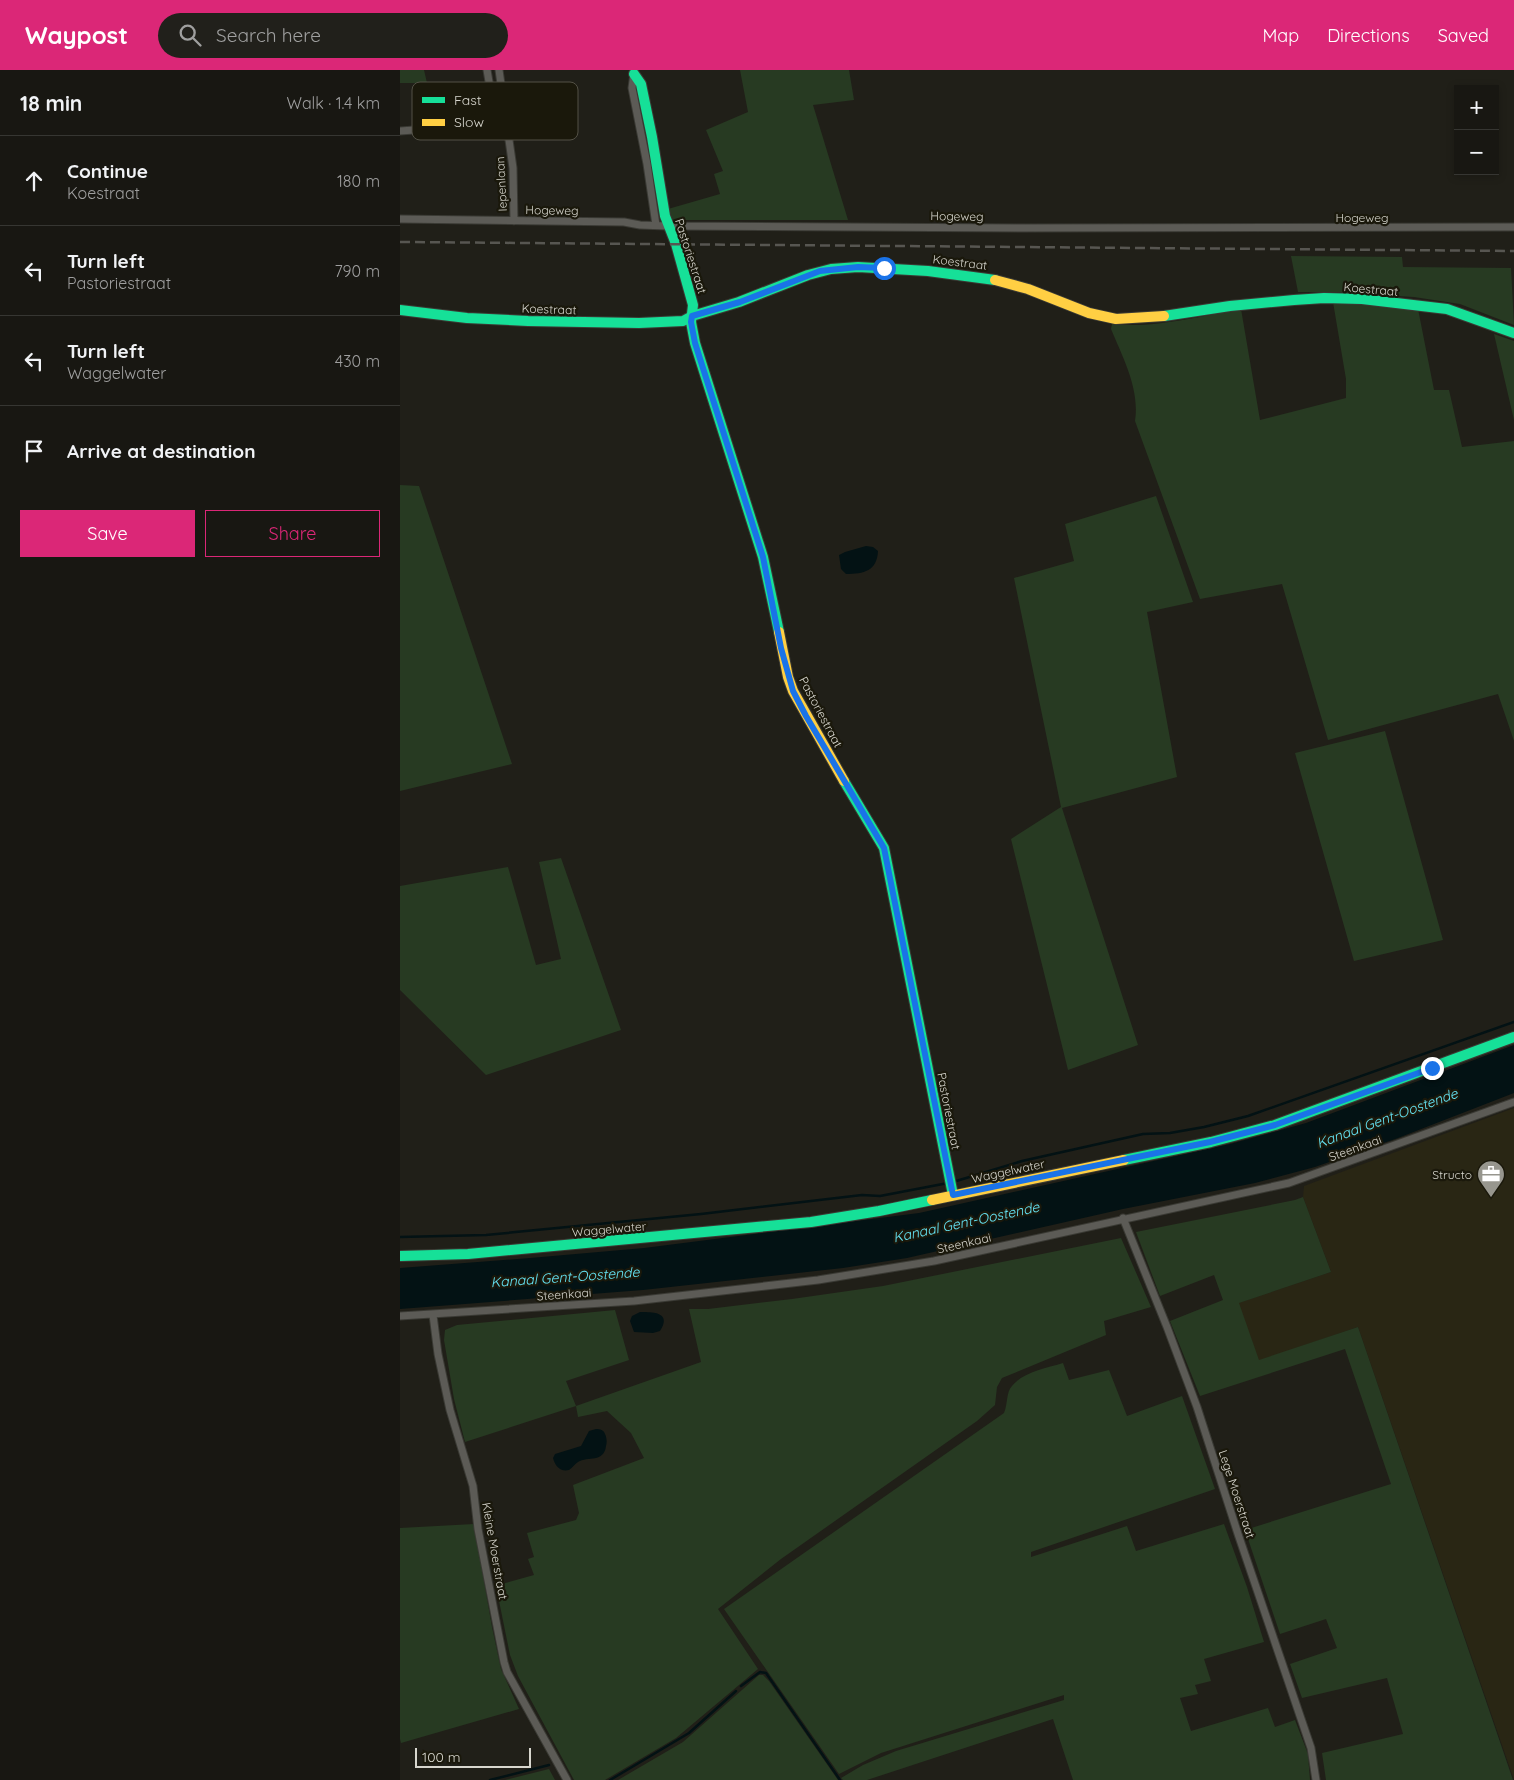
<!DOCTYPE html>
<html lang="en">
<head>
<meta charset="utf-8">
<style>
	:root { --surface:#181712; --page:#21201b; --text:#f1f3f6; --muted:#9f9f9f; --line:#363632; --accent:#db2777 }
	body { margin:0; font-family:Quicksand,sans-serif; background:var(--page); color:var(--text) }
	.controls { position:absolute; right:15px; top:15px; display:grid; overflow:hidden; border-radius:0px; box-shadow:0 2px 8px #0003 }
	.controls button { width:45px; height:45px; display:grid; place-items:center; padding:0; border:0; border-bottom:1px solid var(--line); background:var(--surface); color:var(--text); font:25px sans-serif }
	.scale { position:absolute; left:15px; bottom:12px; width:116px; box-sizing:border-box; padding-left:5px; border:2px solid #d7d6ce; border-top:0; font-size:14px; line-height:18px; white-space:nowrap; color:#d7d6ce; -webkit-text-stroke:4px #1a180b; paint-order:stroke }
	.stop { position:absolute; width:15px; height:15px; margin:-11px; border:4px solid #1a73e8; border-radius:50%; background:#fff }
	.stop.end { background:#1a73e8; border-color:#fff; box-shadow:0 1px 5px #0008 }
	.list { margin:0; padding:0; list-style:none }
	h2 { display:flex; justify-content:space-between; align-items:center; height:65px; margin:0; padding:0 20px; font-size:21px }
	h2 small { font-size:16px; font-weight:400; color:var(--muted) }
	.list li { display:grid; grid-template-columns:32px 1fr auto; gap:15px; align-items:center; box-sizing:border-box; height:90px; padding:0 20px; border-top:1px solid var(--line) }
	.list b { display:block; font-size:19px; white-space:nowrap }
	.list p { margin:0; font-size:16px; white-space:nowrap; color:var(--muted) }
	.list em { font-size:16px; font-style:normal; color:var(--muted) }
	.actions { display:flex; gap:10px; padding:15px 20px }
	.actions a { flex:1; padding:11px 0; border:1px solid var(--accent); border-radius:0px; text-align:center; font-size:18px; color:var(--accent) }
	.actions .main { background:var(--accent); color:#fff }
	.icon { flex:none; width:28px; height:28px; fill:none; stroke:currentColor; stroke-width:2; stroke-linecap:round; stroke-linejoin:round }
	.map { position:relative; flex:none; width:1114px; height:1710px; overflow:hidden }
	header { display:flex; align-items:center; gap:30px; box-sizing:border-box; height:70px; padding:0 25px; background:var(--accent); color:#fff }
	header strong { font-size:24px }
	nav { display:flex; gap:28px; margin-inline-start:auto; font-size:18px }
	.search { width:350px; height:45px; background:var(--page); display:flex; align-items:center; gap:12px; box-sizing:border-box; padding:0 18px; border-radius:28px; color:var(--muted); font-size:19px }
	main { display:flex }
	aside { flex:1; background:var(--surface) }
	.map>svg:first-child { display:block }
	.built { fill:#292614 }
	.green { fill:#273a22 }
	.water { fill:#031214 }
	.lines { fill:none; stroke-linecap:round; stroke-linejoin:round }
	.stream { stroke:#031214; stroke-width:2.5 }
	.street-casing { stroke:#3a3a34; stroke-width:9 }
	.fast-casing { stroke:#3a3a34; stroke-width:12 }
	.slow-casing { stroke:#3a3a34; stroke-width:12 }
	.street { stroke:#5c5b56; stroke-width:7 }
	.fast { stroke:#16e098; stroke-width:10 }
	.slow { stroke:#ffcf43; stroke-width:10 }
	.rail { stroke:#575651; stroke-width:2.5; stroke-dasharray:10 5; stroke-linecap:butt }
	.route { stroke:#1a73e8; stroke-width:6 }
	.labels { text-anchor:middle; dominant-baseline:central; stroke-width:4.5; stroke-linejoin:round; paint-order:stroke }
	.street-label { font-size:12px; fill:#d7d6ce; stroke:#1a180b }
	.poi-label { font-size:12px; fill:#d7d6ce; stroke:#1a180b; text-anchor:end }
	.water-label { font-size:14px; font-style:italic; fill:#65e6f7; stroke:#1a180b }
	.key { fill:#1a180b; stroke:#535146; stroke-width:1 }
	.key-label { font-size:14px; fill:#d7d6ce }
</style>
</head>
<body>
<header>
<strong>Waypost</strong>
<div class="search"><svg class="icon" aria-label="search" viewBox="0 0 24 24"><circle cx="10" cy="10" r="6"/><path d="M15 15l6 6"/></svg>Search here</div>
<nav><a>Map</a><a>Directions</a><a>Saved</a></nav>
</header>
<main>
<aside>
<h2>18 min<small>Walk · 1.4 km</small></h2>
<ul class="list">
<li><svg class="icon" aria-label="ahead" viewBox="0 0 24 24"><path d="M12 20V5M6 11l6-6 6 6"/></svg><div><b>Continue</b><p>Koestraat</p></div><em>180 m</em></li>
<li><svg class="icon" aria-label="left" viewBox="0 0 24 24"><path d="M17 20v-9H6M10 6l-5 5 5 5"/></svg><div><b>Turn left</b><p>Pastoriestraat</p></div><em>790 m</em></li>
<li><svg class="icon" aria-label="left" viewBox="0 0 24 24"><path d="M17 20v-9H6M10 6l-5 5 5 5"/></svg><div><b>Turn left</b><p>Waggelwater</p></div><em>430 m</em></li>
<li><svg class="icon" aria-label="arrive" viewBox="0 0 24 24"><path d="M6 21V4h12l-3 4 3 4H6"/></svg><div><b>Arrive at destination</b></div></li>
</ul>
<div class="actions"><a class="main">Save</a><a>Share</a></div>
</aside>
<div class="map">
<svg width="1114" height="1710" viewBox="0 0 1114 1710">
	<rect width="100%" height="100%" fill="#201f18"/>
	<path class="built" d="M1114,1038V1710L958,1257L859,1291L838,1233L931,1202L903,1127L904,1116Z"/>
	<path class="green" d="M0,0H24L27,13H0Z
		M340,0H449L454,30L413,35L448,150H274L271,148L268,139L320,124L314,104L323,101L306,60L348,42Z
		M891,186L1002,187L1003,197L1111,198L1114,255L1060,234L1014,227L938,222H898Z
		M933,232L1018,239L1034,320H1049L1062,377L1114,371V671L1098,624L928,670L882,514L800,529L735,351C740,319 723,288 711,259L712,254C751,259 802,246 841,239L860,350L946,328V309Z
		M1094,264L1114,271V350Z
		M0,415L19,416L112,694L0,721Z
		M756,426L793,532L747,542L777,707L662,738L738,975L668,1000L611,769L661,737L614,508L674,491L665,454Z
		M985,661L1043,870L954,891L895,683Z
		M161,788L221,960L86,1005L0,920V816L108,797L136,895L161,889L139,792Z
		M903,1127L931,1202L839,1233L859,1290L958,1257L1113,1710H926L922,1683L1003,1664L987,1608L902,1628L890,1594L937,1578L926,1549L880,1564L845,1460L991,1414L945,1279L800,1326L770,1251L823,1230L814,1205L760,1226L736,1162L895,1130Z
		M721,1168L751,1237L704,1251L706,1265L602,1308L597,1317L595,1335L577,1351L381,1489L318,1539L358,1599L276,1668L205,1710H174L118,1606L110,1585L97,1521L103,1519L102,1514L134,1505L128,1489L134,1487L127,1463L176,1450L179,1443L173,1415L244,1388L231,1363L207,1341L178,1347L176,1336L65,1372L54,1329L44,1270L45,1260L57,1255L215,1240L229,1290L166,1311L176,1336L301,1292L289,1239H308L392,1229L483,1216Z
		M663,1293L669,1310L709,1300L727,1346L782,1326L815,1419L631,1482V1487L727,1456L736,1481L824,1454L847,1517L864,1572L804,1589L811,1611L795,1615L798,1624L780,1628L791,1661L868,1638L875,1657L895,1650L908,1684L910,1710H673L653,1649L467,1710H443L441,1708L463,1695L496,1681L664,1630V1625L481,1683L439,1704L324,1539L604,1343C608,1334 606,1322 612,1316C623,1302 647,1298 663,1293Z
		M74,1454L92,1557L101,1599L119,1639L1,1673L0,1669V1458Z
		M359,1605H363L369,1611L438,1710H218L283,1672Z
		M149,1699L155,1710H105Z"/>
	<path class="water" d="M466,476L473,477L478,481C477,501 464,504 446,504L441,499L439,485L445,482Z
		M1114,975V1023L998,1068L915,1097L855,1113L723,1139L507,1188L443,1198L243,1220L0,1239V1198L130,1188L244,1178L519,1143L830,1074L906,1053Z
		M240,1242C253,1242 272,1242 260,1261L253,1263L234,1262L230,1251L232,1246Z
		M196,1359C200,1359 204,1360 205,1364C207,1368 207,1373 206,1376C204,1393 188,1386 178,1392C175,1394 172,1398 169,1400C160,1402 155,1396 153,1388L155,1384L181,1376L189,1361Z"/>
	<g class="lines">
		<path class="stream" d="M553,1112L622,1091L743,1064L770,1063L804,1057L848,1046L1114,952
			M0,1167L86,1165L301,1144L462,1125L480,1126L548,1113
			M341,1616L360,1602L366,1603L440,1710
			M90,1710L149,1695
			M210,1710L289,1663L336,1621"/>
		<g class="street-casing">
			<path id="street" d="M87,0L93,35L105,47
				M99,0L113,98L114,151
				M234,3L232,18L247,94L256,155
				M0,61L42,58L105,47
				M0,149L224,152L240,155L267,156L624,158L1114,157
				M723,1148L767,1257L797,1337L838,1464L911,1678L916,1710
				M33,1245L38,1284L50,1340L73,1416L78,1459L104,1592L107,1602L167,1710
				M0,1246L234,1231L418,1210L534,1191L889,1113L1114,1032"/>
		</g>
		<g class="fast-casing">
			<path id="fast" d="M234,4L241,14L252,67L265,146L276,174L293,235L291,252L295,273L363,487L379,562
				M0,240L67,248L128,251L239,253L283,251L292,246L339,232L408,205L431,199L458,197L528,201L595,210
				M764,246L830,236L894,230L924,228L962,229L1047,239L1114,263
				M444,711L484,778L553,1125
				M724,1090L811,1072L875,1055L1114,967
				M0,1186L68,1184L411,1152L479,1141L532,1130"/>
		</g>
		<g class="slow-casing">
			<path id="slow" d="M595,210L628,219L689,243L716,249L764,246
				M379,562L388,607L393,621L444,711
				M532,1130L724,1090"/>
		</g>
		<use href="#street" class="street"/>
		<use href="#fast" class="fast"/>
		<use href="#slow" class="slow"/>
		<path class="rail" d="M0,172L1114,181"/>
	</g>
	<g class="lines">
		<path class="route" d="M484,198L458,197L420,201L340,232L292,246L291,252L295,273L363,487L381,578L393,621L406,646L484,778L553,1125L810,1072L875,1055L1032,998"/>
	</g>
	<defs>
		<g id="office-pin" transform="scale(1.4375)"><path d="M0 17L-7.5 6A9.5 9.5 0 1 1 7.5 6Z" fill="#97968e" stroke="#1a180b"/><path d="M-6-3h4V-5.5h4V-3h4V5H-6ZM-1-4.5V-3h2v-1.5ZM-6 0V1H6V0Z" fill="#fff"/></g>
	</defs>
	<g fill-rule="evenodd">
		<use href="#office-pin" x="1091" y="1104"/>
	</g>
	<g class="labels">
		<g class="street-label">
			<text transform="translate(101 114) rotate(-93)">Iepenlaan</text>
			<text transform="translate(152 140) rotate(1)">Hogeweg</text>
			<text transform="translate(557 146) rotate(1)">Hogeweg</text>
			<text x="962" y="147">Hogeweg</text>
			<text transform="translate(291 186) rotate(72)">Pastoriestraat</text>
			<text transform="translate(560 192) rotate(7)">Koestraat</text>
			<text transform="translate(971 219) rotate(5)">Koestraat</text>
			<text transform="translate(149 239) rotate(2)">Koestraat</text>
			<text transform="translate(421 642) rotate(62)">Pastoriestraat</text>
			<text transform="translate(549 1041) rotate(79)">Pastoriestraat</text>
			<text transform="translate(955 1078) rotate(-20)">Steenkaai</text>
			<text transform="translate(608 1101) rotate(-12)">Waggelwater</text>
			<text transform="translate(209 1159) rotate(-5)">Waggelwater</text>
			<text transform="translate(564 1173) rotate(-13)">Steenkaai</text>
			<text transform="translate(164 1224) rotate(-4)">Steenkaai</text>
			<text transform="translate(837 1424) rotate(72)">Lege Moerstraat</text>
			<text transform="translate(95 1481) rotate(80)">Kleine Moerstraat</text>
		</g>
		<g class="poi-label">
			<text x="1072" y="1104">Structo</text>
		</g>
		<g class="water-label">
			<text transform="translate(987 1048) rotate(-20)">Kanaal Gent-Oostende</text>
			<text transform="translate(566 1152) rotate(-12)">Kanaal Gent-Oostende</text>
			<text transform="translate(165 1207) rotate(-4)">Kanaal Gent-Oostende</text>
		</g>
	</g>
	<rect x="12" y="12" width="166" height="58" rx="8" class="key"/>
	<rect x="22" y="27" width="23" height="6" fill="#16e098"/>
	<rect x="22" y="49" width="23" height="7" fill="#ffcf43"/>
	<g class="key-label">
		<text x="54" y="35">Fast</text>
		<text x="54" y="57">Slow</text>
	</g>
</svg>
<div class="controls">
<button>+</button>
<button>−</button>
</div>
<div class="scale">100 m</div>
<div class="stop" style="left:484px;top:198px"></div>
<div class="stop end" style="left:1032px;top:998px"></div>
</div>
</main>
</body>
</html>
